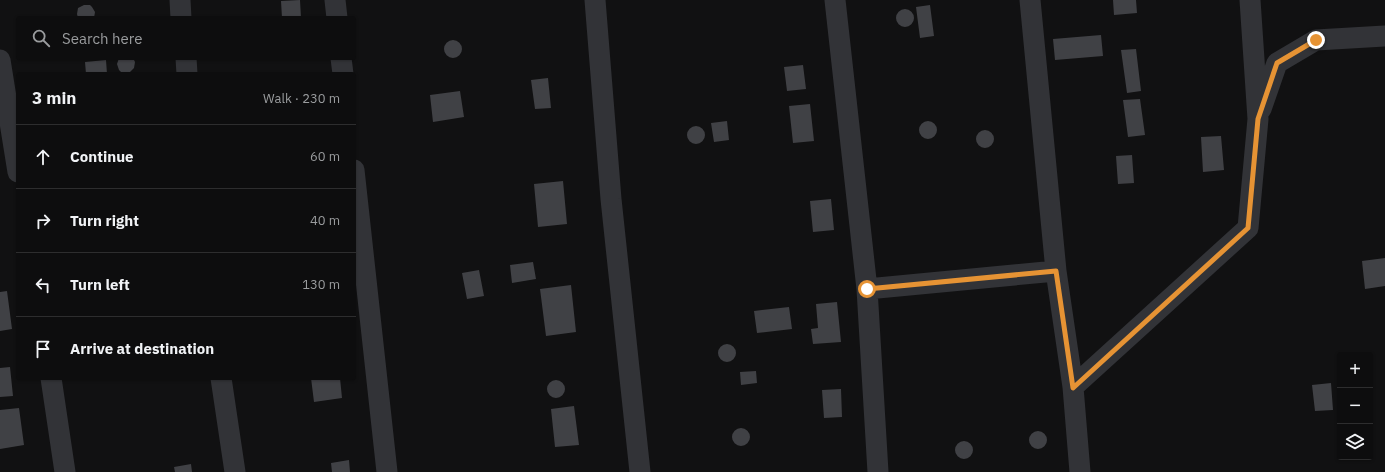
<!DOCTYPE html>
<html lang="en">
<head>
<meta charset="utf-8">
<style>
	:root { --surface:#0d0d0e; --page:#1b1b1c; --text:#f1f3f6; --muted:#9a9c9e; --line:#2d2d2e }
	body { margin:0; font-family:"IBM Plex Sans",sans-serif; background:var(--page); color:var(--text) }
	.controls { position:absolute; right:12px; bottom:12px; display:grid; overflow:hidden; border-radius:4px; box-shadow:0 1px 3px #0004 }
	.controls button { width:36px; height:36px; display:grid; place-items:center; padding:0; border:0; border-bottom:1px solid var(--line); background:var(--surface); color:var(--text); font:20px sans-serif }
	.stop { position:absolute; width:12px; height:12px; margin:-9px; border:3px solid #e69334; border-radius:50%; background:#fff }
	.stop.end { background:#e69334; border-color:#fff; box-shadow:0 1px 4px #0008 }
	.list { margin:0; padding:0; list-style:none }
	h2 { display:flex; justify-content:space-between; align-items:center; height:52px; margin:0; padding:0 16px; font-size:17px }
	h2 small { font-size:13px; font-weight:400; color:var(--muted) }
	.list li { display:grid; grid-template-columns:26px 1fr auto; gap:12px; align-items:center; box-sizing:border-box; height:64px; padding:0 16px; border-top:1px solid var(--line) }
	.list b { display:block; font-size:15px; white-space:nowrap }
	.list em { font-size:13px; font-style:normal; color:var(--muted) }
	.icon { flex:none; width:22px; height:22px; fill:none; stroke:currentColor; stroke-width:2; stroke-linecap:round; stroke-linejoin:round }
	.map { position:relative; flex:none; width:1385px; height:472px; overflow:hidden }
	.search { position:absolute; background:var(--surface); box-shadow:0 1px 3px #0004; left:16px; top:16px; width:340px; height:44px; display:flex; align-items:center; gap:10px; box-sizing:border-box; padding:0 14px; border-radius:4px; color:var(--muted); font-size:15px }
	.panel { position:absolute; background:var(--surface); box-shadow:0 1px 3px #0004; left:16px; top:72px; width:340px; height:308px; border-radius:4px }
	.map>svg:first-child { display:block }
	.building { fill:#404145 }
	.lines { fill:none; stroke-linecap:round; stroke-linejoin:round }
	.street { stroke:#323337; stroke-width:21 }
	.route { stroke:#e69334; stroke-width:5 }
</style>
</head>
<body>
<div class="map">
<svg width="1385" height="472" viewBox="0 0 1385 472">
	<rect width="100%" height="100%" fill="#111112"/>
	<path class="building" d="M300,0L301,18H282L281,1Z
		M1113,0H1136L1137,13L1114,15Z
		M84,5H90L92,7L95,12L94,18H78L77,14L78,8Z
		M930,5L934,36L920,38L916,7Z
		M896 18a9 9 0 1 1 18 0a9 9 0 1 1-18 0Z
		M1101,35L1103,56L1055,60L1053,39Z
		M444 49a9 9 0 1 1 18 0a9 9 0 1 1-18 0Z
		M1136,49L1141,91L1127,93L1121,50Z
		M119,58H133L135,62L134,68L130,72L124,73L121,72L119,70L117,64Z
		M106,60L107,74H86L85,62Z
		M803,65L806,89L787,91L784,67Z
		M548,78L551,108L535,109L531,80Z
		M460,91L464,117L433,122L430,95Z
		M1140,99L1145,135L1128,137L1123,100Z
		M810,104L814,141L793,143L789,106Z
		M919 130a9 9 0 1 1 18 0a9 9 0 1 1-18 0Z
		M727,121L729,140L714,142L711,123Z
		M687 135a9 9 0 1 1 18 0a9 9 0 1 1-18 0Z
		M976 139a9 9 0 1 1 18 0a9 9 0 1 1-18 0Z
		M1221,136L1224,170L1203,172L1201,137Z
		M1132,155L1134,183L1118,184L1116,156Z
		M563,181L567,224L538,227L534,184Z
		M831,199L834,230L813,232L810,201Z
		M1385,258V286L1365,289L1362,261Z
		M533,262L536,279L512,283L510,265Z
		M479,270L484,296L467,299L462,273Z
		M571,285L576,332L546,336L540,289Z
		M7,291L12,329L0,331V292Z
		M837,302L841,342L813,344L811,329L818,328L816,304Z
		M789,307L792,329L757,333L754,311Z
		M718 353a9 9 0 1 1 18 0a9 9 0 1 1-18 0Z
		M10,367L13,396L0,397V368Z
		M756,371L757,383L741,385L740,372Z
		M311,378H340L342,398L314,402Z
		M547 389a9 9 0 1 1 18 0a9 9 0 1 1-18 0Z
		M1331,383L1333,410L1315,411L1312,385Z
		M841,389L842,417L824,418L822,390Z
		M574,406L579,445L555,447L551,409Z
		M19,408L24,445L0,449V410Z
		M732 437a9 9 0 1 1 18 0a9 9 0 1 1-18 0Z
		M1029 440a9 9 0 1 1 18 0a9 9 0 1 1-18 0Z
		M955 450a9 9 0 1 1 18 0a9 9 0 1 1-18 0Z
		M349,460L350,472H332L331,463Z
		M191,464L192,472H175L174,467Z"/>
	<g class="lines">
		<path class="street" d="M180,0L181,18
			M335,0L337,18
			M595,0L611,199L640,472
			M835,0L867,289L878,472
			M1030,0L1056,271L1073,387L1080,472
			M186,58L187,74
			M341,58L343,74
			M0,60L18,172
			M1261,109L1277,63L1316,40L1385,36
			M354,170L387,472
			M867,289L1056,271
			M51,378L65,472
			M221,378L235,472
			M1073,387L1248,228L1258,119L1250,0"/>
	</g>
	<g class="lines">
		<path class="route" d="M867,289L1056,271L1073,388L1248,228L1258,119L1277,63L1316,40"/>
	</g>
</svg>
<div class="controls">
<button>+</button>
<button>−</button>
<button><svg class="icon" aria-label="layers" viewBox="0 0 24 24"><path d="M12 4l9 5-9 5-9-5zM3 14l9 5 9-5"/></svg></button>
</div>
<div class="stop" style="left:867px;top:289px"></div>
<div class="stop end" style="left:1316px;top:40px"></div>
<div class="search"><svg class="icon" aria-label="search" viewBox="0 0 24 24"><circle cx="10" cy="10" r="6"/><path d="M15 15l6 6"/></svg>Search here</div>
<section class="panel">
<h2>3 min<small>Walk · 230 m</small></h2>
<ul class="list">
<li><svg class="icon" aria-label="ahead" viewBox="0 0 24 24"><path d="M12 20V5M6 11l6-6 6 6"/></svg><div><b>Continue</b></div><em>60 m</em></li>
<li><svg class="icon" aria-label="right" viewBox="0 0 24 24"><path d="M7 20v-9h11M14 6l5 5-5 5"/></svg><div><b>Turn right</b></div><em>40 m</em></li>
<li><svg class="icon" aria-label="left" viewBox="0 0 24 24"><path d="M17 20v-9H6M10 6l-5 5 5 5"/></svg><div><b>Turn left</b></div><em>130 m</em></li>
<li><svg class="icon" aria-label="arrive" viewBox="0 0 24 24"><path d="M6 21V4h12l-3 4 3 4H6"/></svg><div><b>Arrive at destination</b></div></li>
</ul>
</section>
</div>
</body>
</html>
